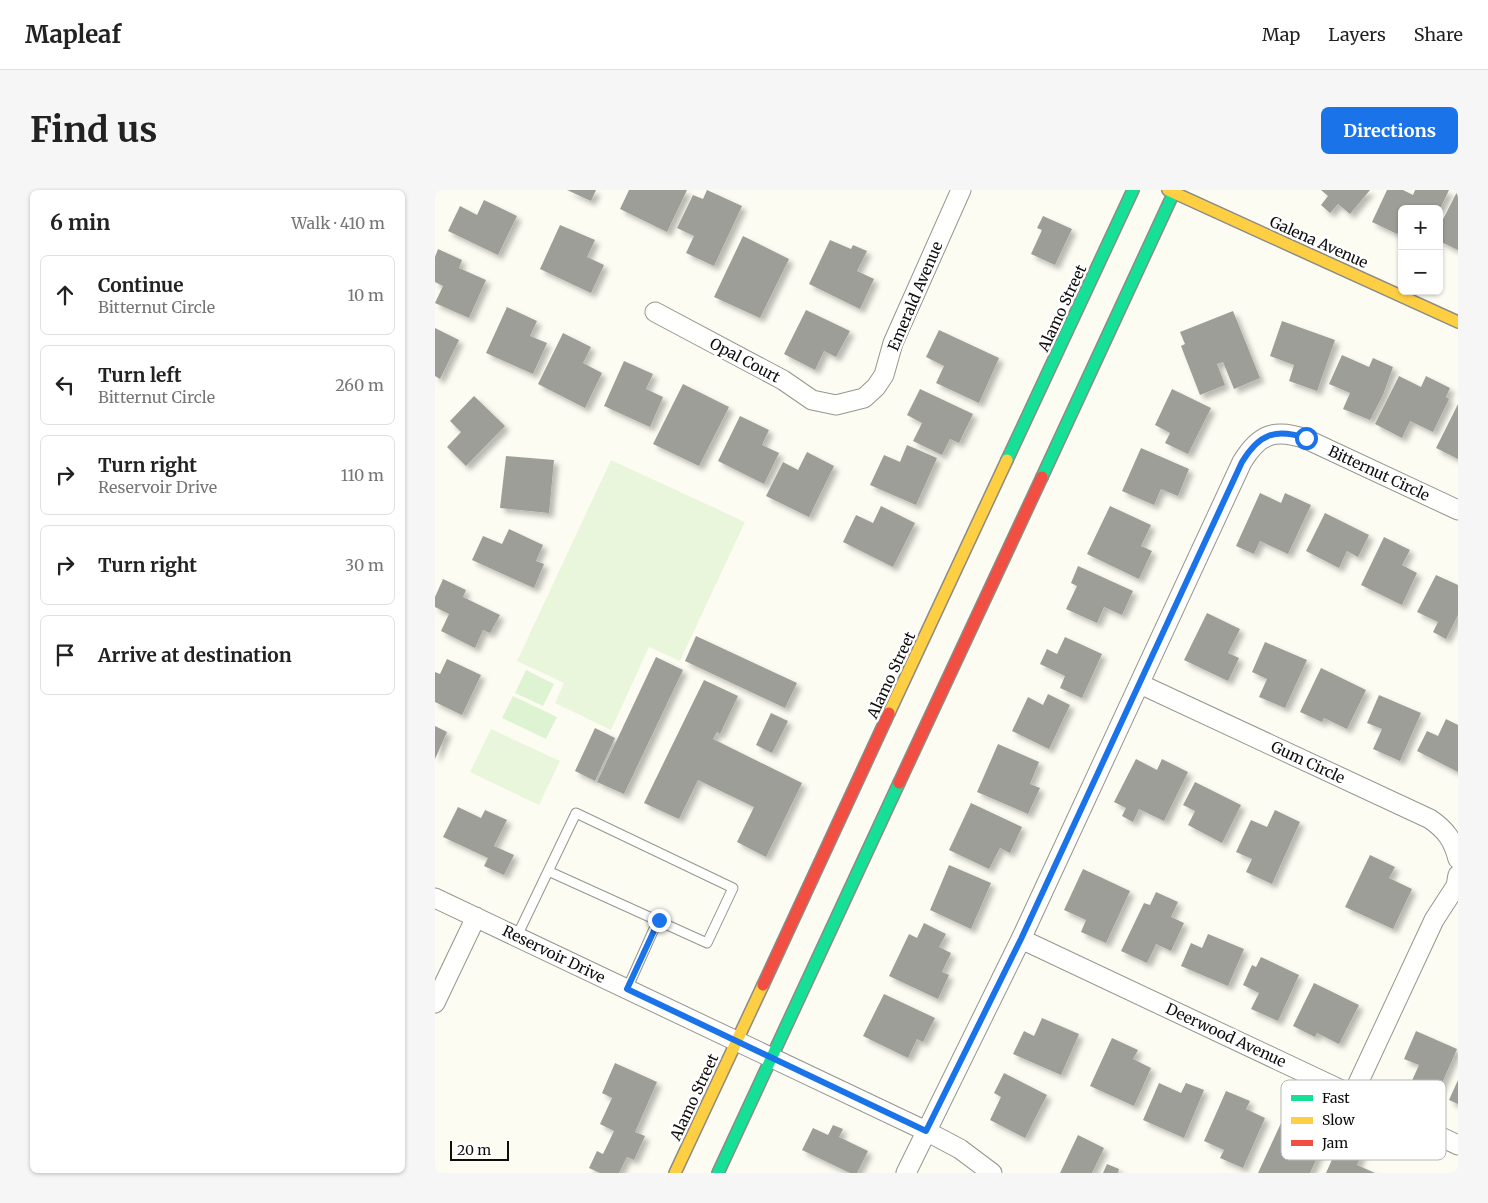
<!DOCTYPE html>
<html lang="en">
<head>
<meta charset="utf-8">
<style>
	:root { --surface:#fff; --page:#f6f6f6; --text:#222; --muted:#767676; --line:#e0e0e0; --accent:#1a73e8 }
	body { margin:0; font-family:Merriweather,serif; background:var(--page); color:var(--text) }
	.controls { position:absolute; right:15px; top:15px; display:grid; overflow:hidden; border-radius:8px; box-shadow:0 1px 4px #0004 }
	.controls button { width:45px; height:45px; display:grid; place-items:center; padding:0; border:0; border-bottom:1px solid var(--line); background:var(--surface); color:var(--text); font:25px sans-serif }
	.scale { position:absolute; left:15px; bottom:12px; width:59px; box-sizing:border-box; padding-left:5px; border:2px solid #0e0e0e; border-top:0; font-size:14px; line-height:18px; white-space:nowrap; color:#0e0e0e; -webkit-text-stroke:4px #fff; paint-order:stroke }
	.stop { position:absolute; width:15px; height:15px; margin:-11px; border:4px solid #1a73e8; border-radius:50%; background:#fff }
	.stop.end { background:#1a73e8; border-color:#fff; box-shadow:0 1px 5px #0008 }
	.list { margin:0; padding:0; list-style:none }
	h2 { display:flex; justify-content:space-between; align-items:center; height:65px; margin:0; padding:0 20px; font-size:21px }
	h2 small { font-size:16px; font-weight:400; color:var(--muted) }
	.list li { display:grid; grid-template-columns:32px 1fr auto; gap:15px; align-items:center; box-sizing:border-box; height:80px; margin:0 10px 10px; padding:0 10px; border:1px solid var(--line); border-radius:8px }
	.list b { display:block; font-size:19px; white-space:nowrap }
	.list p { margin:0; font-size:16px; white-space:nowrap; color:var(--muted) }
	.list em { font-size:16px; font-style:normal; color:var(--muted) }
	.icon { flex:none; width:28px; height:28px; fill:none; stroke:currentColor; stroke-width:2; stroke-linecap:round; stroke-linejoin:round }
	.map { position:relative; flex:none; width:1023px; height:983px; overflow:hidden; border-radius:8px }
	header { display:flex; align-items:center; gap:30px; box-sizing:border-box; height:70px; padding:0 25px; background:var(--surface); border-bottom:1px solid var(--line) }
	header strong { font-size:24px }
	nav { display:flex; gap:28px; margin-inline-start:auto; font-size:18px }
	.intro { display:flex; align-items:center; justify-content:space-between; box-sizing:border-box; height:120px; padding:0 30px }
	h1 { margin:0; font-size:35px }
	.button { padding:12px 22px; border-radius:8px; background:var(--accent); color:#fff; font-size:18px; font-weight:700 }
	main { display:flex; gap:30px; padding:0 30px }
	aside { flex:1; background:var(--surface); border-radius:8px; box-shadow:0 1px 4px #0004 }
	.map>svg:first-child { display:block }
	.green { fill:#def3d1 }
	.pitch { fill:#eaf6db }
	.building { fill:#9e9e98; filter:url(#shadow) }
	.lines { fill:none; stroke-linecap:round; stroke-linejoin:round }
	.lane-casing { stroke:#959591; stroke-width:11 }
	.street-casing { stroke:#959591; stroke-width:21 }
	.fast-casing { stroke:#8c8c87; stroke-width:14 }
	.slow-casing { stroke:#8c8c87; stroke-width:14 }
	.jam-casing { stroke:#8c8c87; stroke-width:14 }
	.lane { stroke:#fffffd; stroke-width:9 }
	.street { stroke:#fffffd; stroke-width:19 }
	.fast { stroke:#16e098; stroke-width:11 }
	.slow { stroke:#ffcf43; stroke-width:11 }
	.jam { stroke:#f24e42; stroke-width:11 }
	.route { stroke:#1a73e8; stroke-width:6 }
	.labels { text-anchor:middle; dominant-baseline:central; stroke-width:5; stroke-linejoin:round; paint-order:stroke }
	.street-label { font-size:15px; fill:#0e0e0e; stroke:#fff }
	.key { fill:#fff; stroke:#b7b7b7; stroke-width:1 }
	.key-label { font-size:14px; fill:#0e0e0e }
</style>
</head>
<body>
<header>
<strong>Mapleaf</strong>
<nav><a>Map</a><a>Layers</a><a>Share</a></nav>
</header>
<div class="intro"><h1>Find us</h1><a class="button">Directions</a></div>
<main>
<aside>
<h2>6 min<small>Walk · 410 m</small></h2>
<ul class="list">
<li><svg class="icon" aria-label="ahead" viewBox="0 0 24 24"><path d="M12 20V5M6 11l6-6 6 6"/></svg><div><b>Continue</b><p>Bitternut Circle</p></div><em>10 m</em></li>
<li><svg class="icon" aria-label="left" viewBox="0 0 24 24"><path d="M17 20v-9H6M10 6l-5 5 5 5"/></svg><div><b>Turn left</b><p>Bitternut Circle</p></div><em>260 m</em></li>
<li><svg class="icon" aria-label="right" viewBox="0 0 24 24"><path d="M7 20v-9h11M14 6l5 5-5 5"/></svg><div><b>Turn right</b><p>Reservoir Drive</p></div><em>110 m</em></li>
<li><svg class="icon" aria-label="right" viewBox="0 0 24 24"><path d="M7 20v-9h11M14 6l5 5-5 5"/></svg><div><b>Turn right</b></div><em>30 m</em></li>
<li><svg class="icon" aria-label="arrive" viewBox="0 0 24 24"><path d="M6 21V4h12l-3 4 3 4H6"/></svg><div><b>Arrive at destination</b></div></li>
</ul>
</aside>
<div class="map">
<svg width="1023" height="983" viewBox="0 0 1023 983">
	<defs>
		<filter id="shadow"><feDropShadow dx="4.5" dy="4.5" stdDeviation="2.5" flood-color="#0004"/></filter>
	</defs>
	<rect width="100%" height="100%" fill="#fcfcf2"/>
	<path class="green" d="M91,480L119,494L108,516L80,503Z
		M78,506L122,527L111,549L67,528Z"/>
	<path class="pitch" d="M176,270L310,332L245,471L214,457L176,540L120,513L129,493L82,471Z
		M56,539L125,571L104,615L35,582Z"/>
	<path class="building" d="M132,0H161L156,11Z
		M194,0H252L232,42L185,19Z
		M272,0L307,16L279,76L251,63L259,46L242,38L258,5L268,9Z
		M886,0H935L915,24L903,14L895,23L886,15L893,6Z
		M952,0H968L978,5L980,0H1014L1005,19H967V37L962,44L937,32Z
		M1023,0V60L1004,51V37Z
		M49,10L82,26L63,65L13,41L25,16L42,25Z
		M608,26L637,39L620,75L596,64L607,40L602,38Z
		M125,35L160,50L152,67L169,75L156,103L105,79Z
		M308,46L354,69L325,128L279,107Z
		M395,50L416,59L418,55L432,61L422,81L439,89L425,119L374,94Z
		M3,59L27,70L24,78L51,90L34,128L0,113L8,96L0,92V67Z
		M72,117L102,131L95,146L112,153L98,184L51,163Z
		M371,120L415,141L401,167L389,161L380,180L349,164Z
		M798,121L825,188L799,199L788,172L782,174L790,195L765,205L746,156L750,154L745,142Z
		M847,131L900,150L882,201L854,191L859,175L835,166Z
		M0,138L24,150L5,189L0,186Z
		M504,140L564,168L544,213L501,193L509,176L491,167Z
		M128,143L156,157L148,173L167,183L150,218L103,194Z
		M907,165L934,177L938,168L958,177L948,205L935,230L908,219L915,203L894,194Z
		M189,171L218,184L211,199L228,207L215,237L169,216Z
		M964,186L986,197L991,186L1015,198L1011,207L1014,209L998,242L975,231L967,248L940,234Z
		M248,194L294,217L264,276L218,254Z
		M485,199L538,224L524,253L515,249L507,265L478,251L487,233L472,225Z
		M737,199L776,218L753,264L730,253L735,243L720,235Z
		M39,206L70,236L31,276L12,257L26,242L15,231Z
		M1023,214V269L1001,258Z
		M305,226L334,240L327,255L344,263L329,294L283,271Z
		M472,255L502,268L481,315L435,295L449,265L465,272Z
		M706,258L754,279L743,306L726,299L719,315L687,301Z
		M372,262L399,276L374,327L331,306L348,272L363,280Z
		M71,266L119,270L114,323L65,318Z
		M825,303L846,313L850,303L876,315L853,364L825,351L819,364L801,356Z
		M446,316L480,333L458,377L408,352L421,325L438,333Z
		M675,316L716,335L706,356L717,361L704,389L652,364Z
		M890,323L934,345L923,367L912,361L904,378L871,361Z
		M74,339L108,355L101,371L109,374L99,398L37,370L48,346L67,354Z
		M949,347L975,360L967,375L982,383L967,415L926,395Z
		M643,376L698,401L687,425L669,417L662,433L631,419L642,396L636,393Z
		M1001,385L1023,395V425L1011,449L998,442L1003,432L982,422Z
		M8,389L31,400L28,407L65,425L55,443L48,440L40,458L6,441L14,424L0,417V407Z
		M772,423L805,439L793,463L804,468L793,491L749,470Z
		M261,446L362,493L350,518L250,471Z
		M630,447L667,464L647,508L625,498L630,486L605,474L612,459L622,464Z
		M830,452L872,470L850,518L824,507L832,489L817,482Z
		M221,467L248,480L189,604L162,592Z
		M12,469L46,485L27,525L0,512V482L5,484Z
		M886,478L931,500L912,539L889,528L887,532L865,522Z
		M269,490L303,506L285,544L282,542L278,549L367,593L331,667L302,652L319,617L263,590L244,629L209,613Z
		M613,504L635,515L614,559L577,541L593,507L608,515Z
		M944,505L986,523L965,571L938,559L947,539L932,533Z
		M336,523L353,531L337,563L321,555Z
		M1011,529L1023,535V582L982,561L992,541L1003,546Z
		M0,536L12,542L0,569Z
		M160,538L180,548L160,591L140,581Z
		M563,554L604,572L595,594L605,598L593,624L542,602Z
		M701,569L722,580L727,569L753,582L729,631L704,619L698,632L687,626L691,618L679,612Z
		M760,592L806,615L787,653L753,635L760,621L748,615Z
		M536,613L587,637L575,663L565,658L554,679L514,660Z
		M23,617L46,628L50,620L72,630L59,656L79,665L69,685L49,676L53,668L8,647Z
		M840,620L865,632L837,694L811,682L817,669L801,662L816,630L832,637Z
		M935,665L960,677L954,688L977,699L958,739L910,717Z
		M514,675L556,693L536,739L495,720Z
		M648,679L695,701L671,753L646,742L651,730L629,720Z
		M721,702L743,712L736,727L749,733L736,761L721,754L712,773L686,761L709,713L715,715Z
		M489,733L511,744L504,757L516,763L507,782L514,785L503,809L454,786L474,744L482,748Z
		M773,744L809,759L793,796L746,776L756,753L767,758Z
		M826,767L864,785L843,831L816,819L824,803L808,795L817,775L821,777Z
		M879,793L924,815L904,854L882,843L880,847L858,836Z
		M449,804L500,828L488,852L482,849L473,868L428,846Z
		M607,828L644,844L626,885L578,864L589,841L599,846Z
		M981,841L1022,859L1001,907L975,895L984,875L969,869Z
		M677,848L703,860L698,869L716,878L699,916L655,896Z
		M180,873L222,892L200,942L210,946L199,970L192,967L184,983H165L154,978L162,961L168,964L179,941L165,934L177,908L167,903Z
		M569,883L612,905L590,948L555,930L566,907L559,903Z
		M1023,890V914L1014,910Z
		M724,893L746,903L751,893L769,900L749,948L708,930Z
		M791,901L815,911L811,919L830,928L808,978L785,968L789,960L769,951Z
		M846,933L868,944L871,936L892,946L875,983H823Z
		M398,935L408,939L404,947L433,961L422,983H415L367,960L378,938L393,945Z
		M643,945L669,958L657,983H625Z
		M904,954L927,964L922,975L940,983H891Z
		M672,974L684,979L683,983H668Z"/>
	<g class="lines">
		<g class="lane-casing">
			<path id="lane" d="M82,746L141,623L298,698L272,753L113,681
				M192,799L223,730"/>
		</g>
		<g class="street-casing">
			<path id="street" d="M220,122L348,190L377,210L401,215L429,208L441,197L449,185L458,153L526,0
				M705,494L995,629C1011,640 1018,650 1023,669
				M0,708L491,941L525,959L557,983
				M586,749L1023,955
				M0,813L41,727
				M918,904L999,730L1021,696L1023,685
				M471,983L586,749L807,272C824,244 840,238 871,249L1023,320"/>
		</g>
		<g class="fast-casing">
			<path id="fast" d="M572,270L698,0
				M607,287L740,0
				M283,983L464,593"/>
		</g>
		<g class="slow-casing">
			<path id="slow" d="M733,0L1023,132
				M454,523L572,270
				M240,983L328,795"/>
		</g>
		<g class="jam-casing">
			<path id="jam" d="M464,593L607,287
				M328,795L454,523"/>
		</g>
		<use href="#lane" class="lane"/>
		<use href="#street" class="street"/>
		<use href="#fast" class="fast"/>
		<use href="#slow" class="slow"/>
		<use href="#jam" class="jam"/>
	</g>
	<g class="lines">
		<path class="route" d="M224,730L192,799L491,941L586,749L807,272C824,244 840,238 871,248"/>
	</g>
	<g class="labels">
		<g class="street-label">
			<text transform="translate(884 52) rotate(24)">Galena Avenue</text>
			<text transform="translate(480 106) rotate(-67)">Emerald Avenue</text>
			<text transform="translate(627 118) rotate(-65)">Alamo Street</text>
			<text transform="translate(310 170) rotate(28)">Opal Court</text>
			<text transform="translate(944 283) rotate(25)">Bitternut Circle</text>
			<text transform="translate(456 485) rotate(-65)">Alamo Street</text>
			<text transform="translate(873 572) rotate(25)">Gum Circle</text>
			<text transform="translate(119 764) rotate(26)">Reservoir Drive</text>
			<text transform="translate(791 845) rotate(25)">Deerwood Avenue</text>
			<text transform="translate(259 907) rotate(-65)">Alamo Street</text>
		</g>
	</g>
	<rect x="846" y="890" width="165" height="80" rx="8" class="key"/>
	<rect x="856" y="905" width="22" height="6" fill="#16e098"/>
	<rect x="856" y="927" width="22" height="7" fill="#ffcf43"/>
	<rect x="856" y="950" width="22" height="6" fill="#f24e42"/>
	<g class="key-label">
		<text x="887" y="913">Fast</text>
		<text x="887" y="935">Slow</text>
		<text x="887" y="958">Jam</text>
	</g>
</svg>
<div class="controls">
<button>+</button>
<button>−</button>
</div>
<div class="scale">20 m</div>
<div class="stop" style="left:871px;top:248px"></div>
<div class="stop end" style="left:224px;top:730px"></div>
</div>
</main>
</body>
</html>
